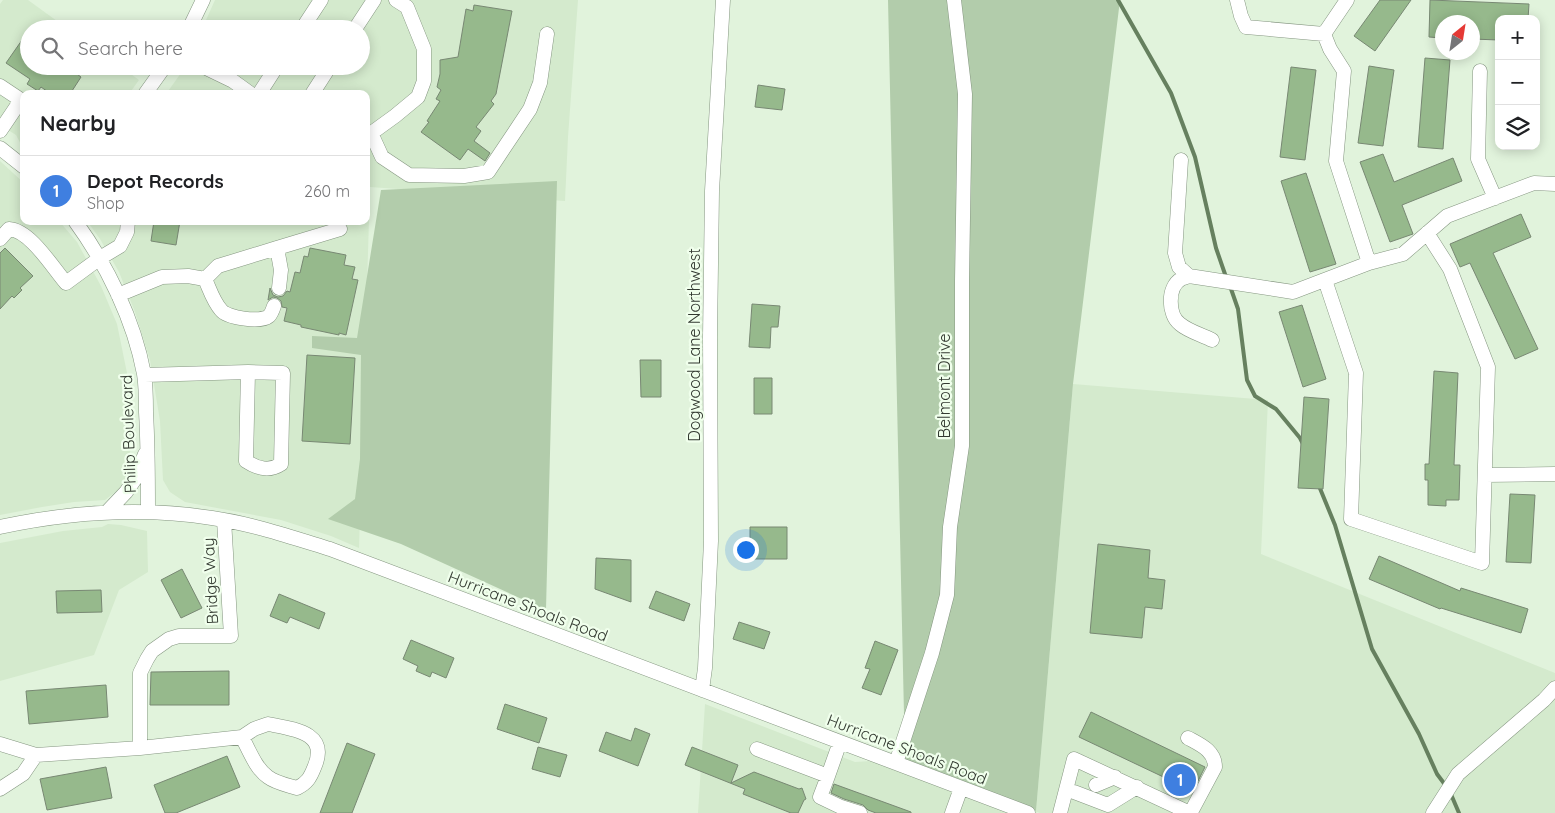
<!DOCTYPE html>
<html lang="en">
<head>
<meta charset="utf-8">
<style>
	:root { --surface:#fff; --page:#f6f6f6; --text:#202124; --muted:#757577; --line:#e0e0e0; --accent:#8b309c }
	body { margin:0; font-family:Quicksand,sans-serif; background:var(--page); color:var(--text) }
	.controls { position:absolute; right:15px; top:15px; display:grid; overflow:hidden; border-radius:10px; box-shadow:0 2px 12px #0003 }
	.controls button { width:45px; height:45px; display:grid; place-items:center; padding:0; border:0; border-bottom:1px solid var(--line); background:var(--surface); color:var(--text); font:25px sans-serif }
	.compass { position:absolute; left:1435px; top:15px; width:45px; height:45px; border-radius:50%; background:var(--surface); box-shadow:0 2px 12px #0003; rotate:30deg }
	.you { position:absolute; left:745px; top:549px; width:18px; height:18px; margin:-12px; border:4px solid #fff; border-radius:50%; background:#1a73e8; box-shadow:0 0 0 8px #1a73e833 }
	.badge { display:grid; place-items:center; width:32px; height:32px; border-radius:50%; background:var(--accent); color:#fff; font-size:16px; font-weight:700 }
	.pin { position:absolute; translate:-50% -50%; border:2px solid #fff; box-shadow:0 1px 5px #0006 }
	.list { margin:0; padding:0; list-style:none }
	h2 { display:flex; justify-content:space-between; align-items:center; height:65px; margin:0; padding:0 20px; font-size:21px }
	h2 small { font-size:16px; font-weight:400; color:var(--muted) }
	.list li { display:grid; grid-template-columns:32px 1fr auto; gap:15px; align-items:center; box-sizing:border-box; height:70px; padding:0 20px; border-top:1px solid var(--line) }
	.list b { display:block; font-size:19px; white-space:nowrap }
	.list p { margin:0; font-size:16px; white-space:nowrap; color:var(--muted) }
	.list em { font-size:16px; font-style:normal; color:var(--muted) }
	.icon { flex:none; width:28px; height:28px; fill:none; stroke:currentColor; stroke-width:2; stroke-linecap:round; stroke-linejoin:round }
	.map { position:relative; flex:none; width:1555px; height:813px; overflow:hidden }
	.search { position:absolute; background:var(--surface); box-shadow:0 2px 12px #0003; left:20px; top:20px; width:350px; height:55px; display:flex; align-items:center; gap:12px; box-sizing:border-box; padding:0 18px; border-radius:28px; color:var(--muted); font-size:19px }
	.panel { position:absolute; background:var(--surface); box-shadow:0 2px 12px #0003; left:20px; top:90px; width:350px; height:135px; border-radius:10px }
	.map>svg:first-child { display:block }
	.built { fill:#d4eacd }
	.green { fill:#b2ccab }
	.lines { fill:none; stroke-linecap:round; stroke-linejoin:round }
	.stream { stroke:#66805f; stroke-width:4 }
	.building { fill:#96b98c; stroke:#788873 }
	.minor-casing { stroke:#859681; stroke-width:15 }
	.minor { stroke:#fff; stroke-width:14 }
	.labels { text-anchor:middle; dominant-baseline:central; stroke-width:4.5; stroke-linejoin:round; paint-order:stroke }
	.street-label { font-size:16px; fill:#323930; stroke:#f0ffec }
</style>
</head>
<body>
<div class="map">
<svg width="1555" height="813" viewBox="0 0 1555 813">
	<rect width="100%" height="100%" fill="#e1f3dc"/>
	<path class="built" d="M3,0H28L68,29H29V66H120L139,80L129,94H24V150L16,135L0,125V4Z
		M215,0H578L568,137L565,201L370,187L359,548L331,536L281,520L185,502L170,492L163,480L160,421L150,360L135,312L119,272L100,239L87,221H366V94H166L181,73L185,66H361V29H202Z
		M0,161L24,183V221H59L77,242L101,286L117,324L127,373L131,439L129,470L122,487L105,500L74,502L42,507L0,515Z
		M1073,384L1268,400L1261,554L1555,673V813H1040L1037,812L1036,813H698L705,704L855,762L904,759L1036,811Z
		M108,524L121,525L147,531L148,572L119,590L94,655L0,681V543L63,531L102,527Z"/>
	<path class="green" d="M888,0H1120L1073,384L1036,811L905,759Z
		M557,181L546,609V610L401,544L328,519L355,499L360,459L361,355L312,348V336L357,338L381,190Z"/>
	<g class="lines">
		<path class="stream" d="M1118,0L1171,93L1195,157L1216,248L1226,277
			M1230,286L1238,309L1247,380L1255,396L1276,409L1300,438L1303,444
			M1319,486L1335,525L1372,649L1419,734L1437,774L1446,786
			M1450,792L1459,813"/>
	</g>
	<path class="building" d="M1380,0H1411L1375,51L1354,36Z
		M1430,0L1529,4L1528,19H1499V40L1472,39V22H1442V38L1429,37Z
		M474,5L512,11L496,94L491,101L494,104L476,127L481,131L474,141L490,153L485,161L468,149L460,160L421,132L429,122L427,121L440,101L436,99L441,90L437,87L440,74V60L458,57L466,9L473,11Z
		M29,30V66H66L81,77L70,94H51L41,87L38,91L27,84L30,79L6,63Z
		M1425,58L1450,60L1443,149L1418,147Z
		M1369,66L1394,70L1383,146L1358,143Z
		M1291,67L1316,70L1305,160L1280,157Z
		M758,85L785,89L782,110L755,107Z
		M1383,154L1394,182L1453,158L1462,181L1402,205L1413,234L1390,242L1360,162Z
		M1306,173L1336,264L1310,272L1281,181Z
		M1521,214L1531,237L1493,253L1538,349L1515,359L1470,263L1460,267L1450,244Z
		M154,221H180L176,245L151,241Z
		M5,248L33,276L20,288L22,290L14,298L12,296L0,309V253Z
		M310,248L346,255L344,265L355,267L352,279L358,280L346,335L339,333V335L301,327V325L284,321L287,308L282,307L281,301L277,298L273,297L268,300L270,288L273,295L278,297L283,296L287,291L290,292L295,272L300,273L304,256L308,257Z
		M752,304L780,306L778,327H771L770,348L749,347Z
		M1302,305L1326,379L1303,387L1279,312Z
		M307,355L355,358L350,444L302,441Z
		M640,360H661V397H641Z
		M1434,371L1458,373L1454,465H1460L1459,500H1446V506L1428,505V480H1425V464H1429Z
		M754,378H772V414H754Z
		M1304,397L1329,399L1323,489L1298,488Z
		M1510,494L1535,495L1531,563L1506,562Z
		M750,527H787V559H750Z
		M1098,544L1150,550L1148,578L1165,580L1162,609L1145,607L1142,638L1090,633Z
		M1379,556L1460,591L1461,588L1528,609L1521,633L1441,608L1440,609L1369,579Z
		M596,558L631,560V602L595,589Z
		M182,569L202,608L181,618L161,580Z
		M101,590L102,612L57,613L56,591Z
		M656,591L690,604L684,621L649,608Z
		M279,594L325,613L319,629L290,617L287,623L270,616Z
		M739,622L770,632L764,649L733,639Z
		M411,640L454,658L446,678L432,672L430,677L416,671L418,666L403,659Z
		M875,641L898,650L881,695L862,688L870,669L865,668Z
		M229,671V705H150L151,672Z
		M106,685L108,717L29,724L26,691Z
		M505,704L547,718L539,743L497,729Z
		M1091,712L1205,767L1193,791L1079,737Z
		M635,728L650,734L638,766L599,751L606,732L631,741Z
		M347,743L375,754L352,813H320Z
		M538,747L567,755L560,777L532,769Z
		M692,747L738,765L731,783L754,772L799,789L802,788L806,799L804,800L798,813H791L743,794L745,789L685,765Z
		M227,756L240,787L176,813H165L154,785Z
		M106,767L112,798L47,810L40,779Z
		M834,784L911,812V813H876L868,810L863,805L844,799L831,793Z"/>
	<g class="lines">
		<g class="minor-casing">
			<path id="minor" d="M1237,0L1241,16L1246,27L1324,34
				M1347,0L1324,34L1330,49L1344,71L1336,161L1369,263
				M189,29L203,0
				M302,29L321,0
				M355,29L374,0
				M202,66L233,81L251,94
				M1480,71L1478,159L1495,198
				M0,86L24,102
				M145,94L165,66
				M259,94L277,66
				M312,94L330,66
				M0,131L21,100
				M371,133L382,157L409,175L464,176L488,172L530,109L540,83L547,34
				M366,137L395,116L418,97L424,81V49L407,7L396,0
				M0,148L24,167
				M1181,160L1175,253L1179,267L1189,276
				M75,221C107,265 134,320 144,374C146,386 146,400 146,412C148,446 148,479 148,512
				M0,239L9,229C30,230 53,268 66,283L100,258L120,246L127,232L128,221
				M277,248L340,229
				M205,279L218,266L277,248L281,270L279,288
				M1325,280L1356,373L1351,519L1482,563L1488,367L1450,269L1427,233
				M118,295L162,277L188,276L205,279C210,290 213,301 221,310C227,318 261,323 269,316C271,314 273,309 274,306
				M1212,340C1202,335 1188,331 1180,324C1168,315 1167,287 1181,279C1182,278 1188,277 1189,276L1293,292L1369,263L1403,254L1447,216L1534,183L1555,184
				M145,375L248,372L283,373L281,464C269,472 258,469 246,461L248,372
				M1485,475L1555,474
				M107,512L126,492L135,479L145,454
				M0,527C70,512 141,507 212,518C253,524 291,537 330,549L1028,813
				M702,690L705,668L711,541L710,337L712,191L723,0
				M268,724C293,729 330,732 314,768C310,778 307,783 297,788C287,785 276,783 268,777C256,769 249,750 242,737L254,729Z
				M1188,738C1201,745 1215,751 1215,767L1191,812
				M0,744L36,755L23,774L0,789
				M140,748V673L147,659L152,651L169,639L179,636H231L224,520
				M757,749L828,776L840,742
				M36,755L140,748L242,737
				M896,763L932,653L947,595L950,527L962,446V281L965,94L954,0
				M828,776L820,797L841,807L860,813
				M1096,785L1115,777
				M1074,792L1108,805L1137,787
				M952,813L961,788
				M1060,813L1074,759L1190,813
				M1433,813L1458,774L1544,700L1555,688"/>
		</g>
		<use href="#minor" class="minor"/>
	</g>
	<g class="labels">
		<g class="street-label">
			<text transform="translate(694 345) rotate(-90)">Dogwood Lane Northwest</text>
			<text transform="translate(944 386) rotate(-90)">Belmont Drive</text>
			<text transform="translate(128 434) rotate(-92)">Philip Boulevard</text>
			<text transform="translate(210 581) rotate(-93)">Bridge Way</text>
			<text transform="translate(528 606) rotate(21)">Hurricane Shoals Road</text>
			<text transform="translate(907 749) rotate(21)">Hurricane Shoals Road</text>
		</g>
	</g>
</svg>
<div class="controls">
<button>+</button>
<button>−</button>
<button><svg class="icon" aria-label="layers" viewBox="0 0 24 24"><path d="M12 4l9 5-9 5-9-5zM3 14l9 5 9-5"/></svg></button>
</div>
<svg class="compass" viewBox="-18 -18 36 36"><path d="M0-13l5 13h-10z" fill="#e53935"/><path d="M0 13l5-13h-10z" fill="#757577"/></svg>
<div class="you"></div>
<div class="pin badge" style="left:1180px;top:780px;background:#3f7fe0">1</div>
<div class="search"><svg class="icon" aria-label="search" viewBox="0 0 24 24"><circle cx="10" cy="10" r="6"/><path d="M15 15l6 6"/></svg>Search here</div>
<section class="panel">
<h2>Nearby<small></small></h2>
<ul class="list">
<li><span class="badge" style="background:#3f7fe0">1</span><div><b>Depot Records</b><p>Shop</p></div><em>260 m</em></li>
</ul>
</section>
</div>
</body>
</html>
